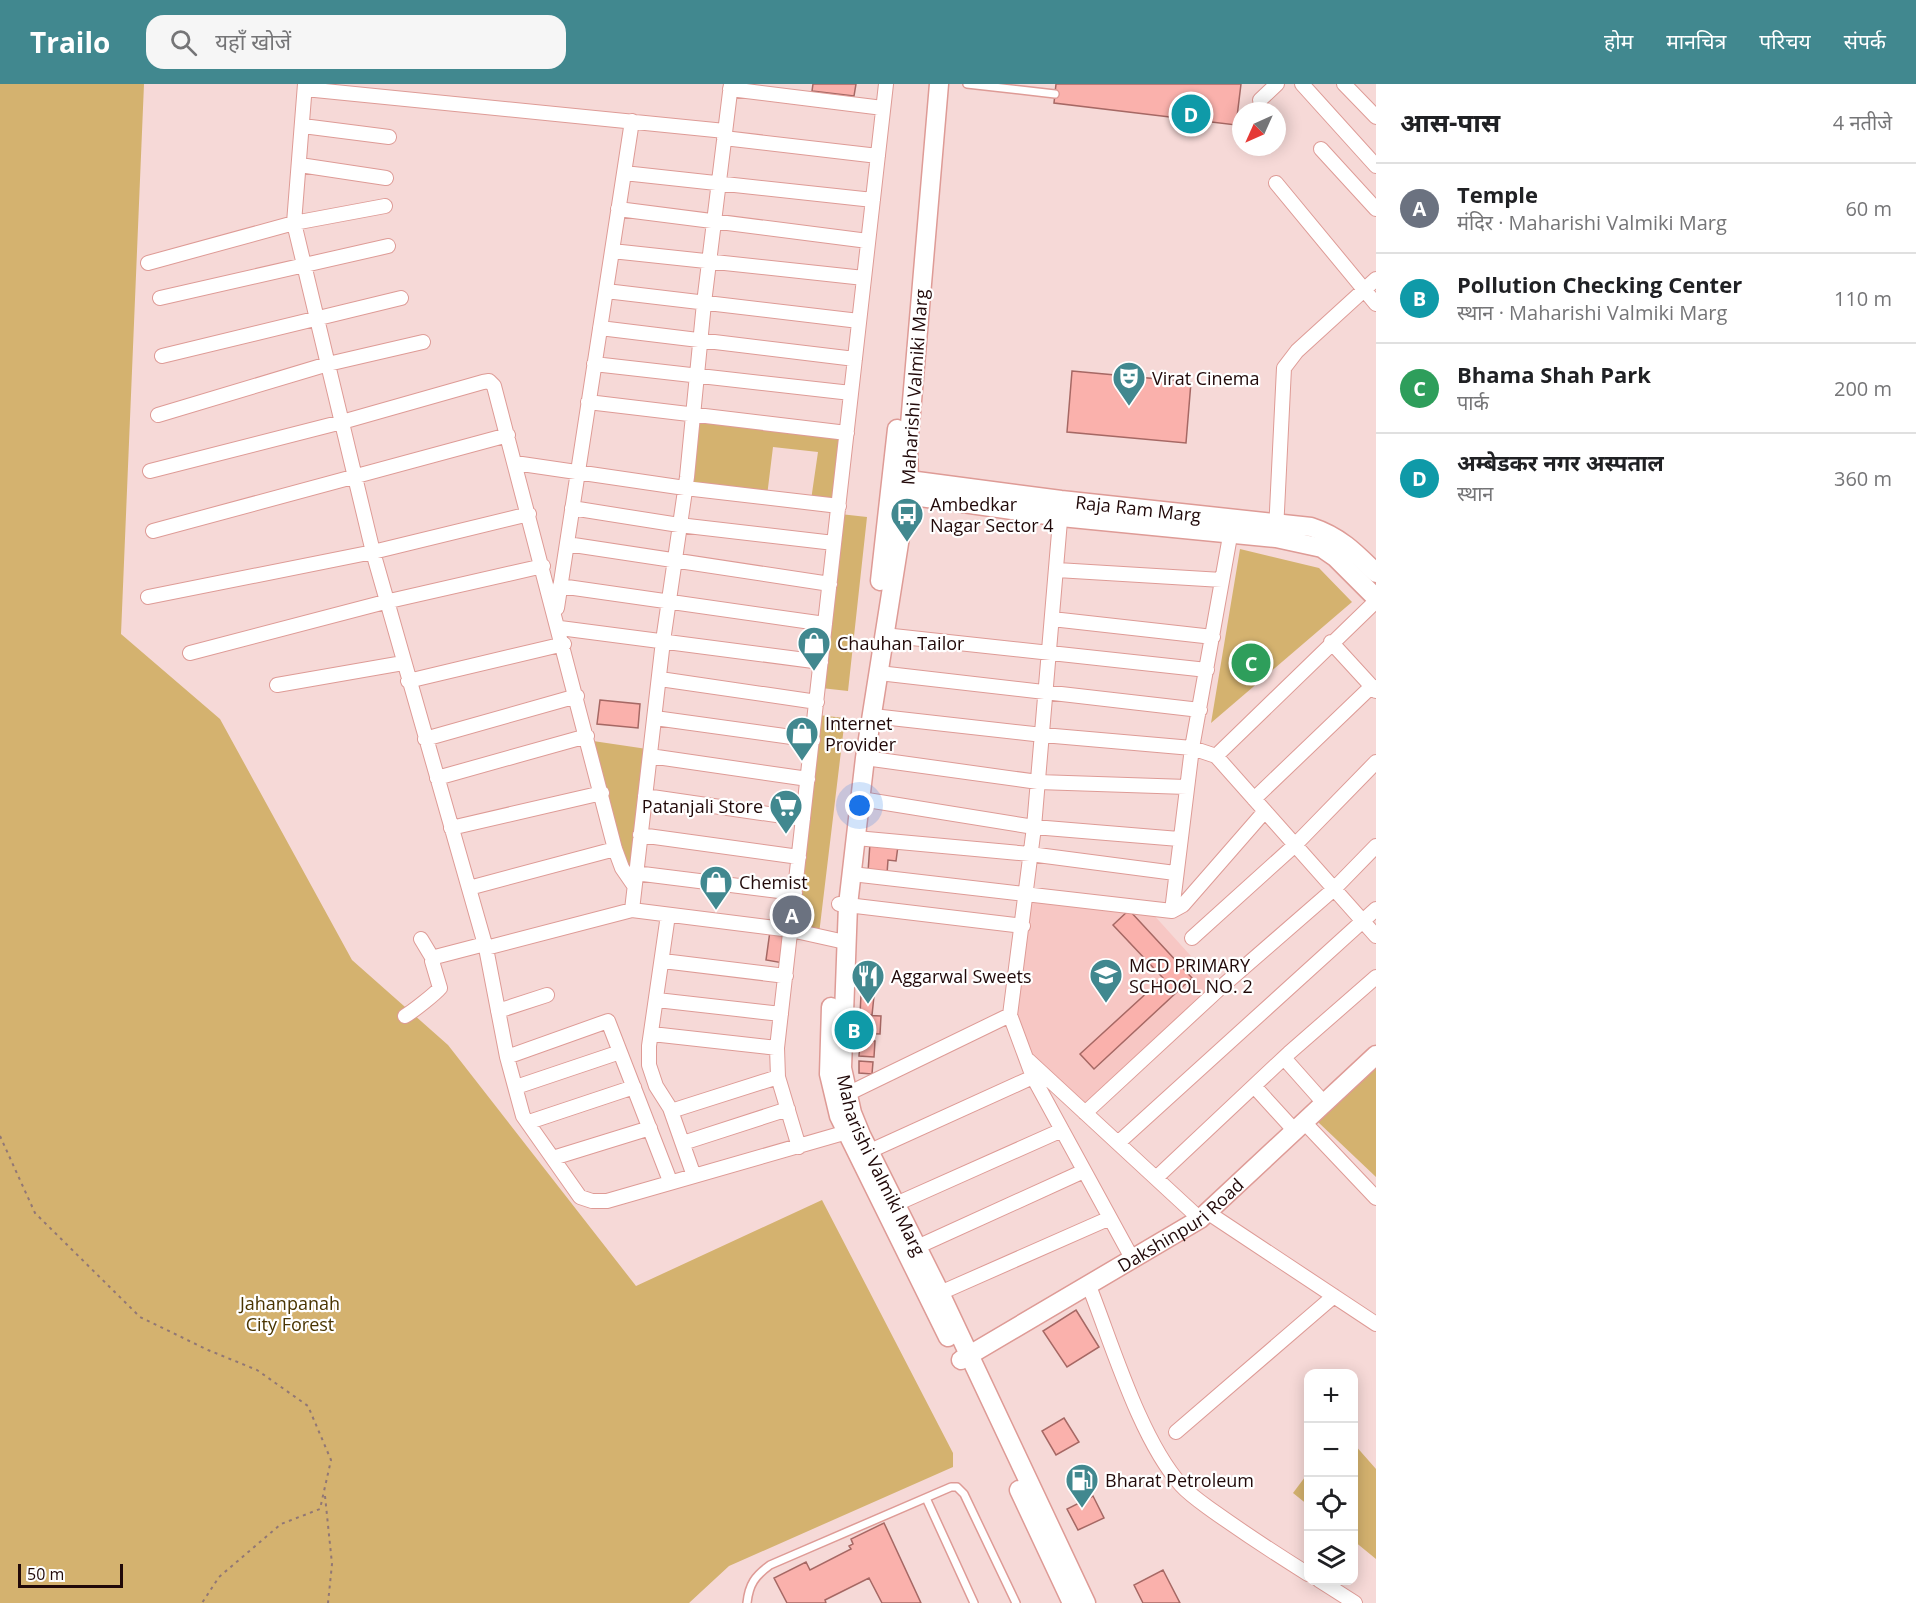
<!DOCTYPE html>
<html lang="hi">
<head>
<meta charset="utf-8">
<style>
	:root { --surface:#fff; --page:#f6f6f6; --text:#202124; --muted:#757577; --line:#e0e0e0; --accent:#41888f }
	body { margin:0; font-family:"Open Sans","Noto Sans Devanagari",sans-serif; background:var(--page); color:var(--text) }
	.controls { position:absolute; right:18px; bottom:18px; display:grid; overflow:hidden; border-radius:12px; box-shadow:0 3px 15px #0003 }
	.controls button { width:54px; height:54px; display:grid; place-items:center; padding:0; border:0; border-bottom:2px solid var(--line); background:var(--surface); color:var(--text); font:30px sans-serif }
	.compass { position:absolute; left:1232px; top:18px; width:54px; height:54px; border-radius:50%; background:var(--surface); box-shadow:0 3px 15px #0003; rotate:225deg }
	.scale { position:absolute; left:18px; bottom:15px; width:105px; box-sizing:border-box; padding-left:6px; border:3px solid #210909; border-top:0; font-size:16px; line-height:21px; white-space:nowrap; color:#210909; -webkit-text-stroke:4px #fff; paint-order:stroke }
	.you { position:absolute; left:860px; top:722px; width:21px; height:21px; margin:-15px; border:4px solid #fff; border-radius:50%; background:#1a73e8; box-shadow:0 0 0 9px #1a73e833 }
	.badge { display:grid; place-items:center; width:39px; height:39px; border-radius:50%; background:var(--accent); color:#fff; font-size:20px; font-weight:700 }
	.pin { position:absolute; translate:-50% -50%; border:3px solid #fff; box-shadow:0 2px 6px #0006 }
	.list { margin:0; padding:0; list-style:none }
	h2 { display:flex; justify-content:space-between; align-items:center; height:78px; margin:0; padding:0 24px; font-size:26px }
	h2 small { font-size:20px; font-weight:400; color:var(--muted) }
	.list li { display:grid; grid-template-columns:39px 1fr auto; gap:18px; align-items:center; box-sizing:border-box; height:90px; padding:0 24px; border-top:2px solid var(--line) }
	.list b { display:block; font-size:22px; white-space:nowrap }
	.list p { margin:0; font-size:20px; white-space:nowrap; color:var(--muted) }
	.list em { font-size:20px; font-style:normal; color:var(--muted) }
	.icon { flex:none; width:33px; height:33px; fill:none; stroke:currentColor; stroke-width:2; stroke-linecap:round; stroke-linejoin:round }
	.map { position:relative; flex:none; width:1376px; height:1519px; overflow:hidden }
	header { display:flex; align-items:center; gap:36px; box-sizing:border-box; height:84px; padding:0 30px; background:var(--accent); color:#fff }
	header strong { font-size:28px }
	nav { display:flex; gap:33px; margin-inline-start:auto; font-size:21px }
	.search { width:420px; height:54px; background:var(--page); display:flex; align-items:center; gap:15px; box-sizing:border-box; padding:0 21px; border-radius:18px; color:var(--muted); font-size:22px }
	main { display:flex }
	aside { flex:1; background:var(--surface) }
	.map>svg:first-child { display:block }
	.built { fill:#f7c7c4 }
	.green { fill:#d4b26f }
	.building { fill:#fab1ac; stroke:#a66864; stroke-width:1.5 }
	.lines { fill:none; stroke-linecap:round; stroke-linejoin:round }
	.service-casing { stroke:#de9b96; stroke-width:10 }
	.minor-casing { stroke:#de9b96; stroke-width:16 }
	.tertiary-casing { stroke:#de9b96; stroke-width:21 }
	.path { stroke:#917775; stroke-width:2; stroke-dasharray:3 4.5; stroke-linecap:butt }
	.service { stroke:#fff; stroke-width:7 }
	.minor { stroke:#fff; stroke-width:14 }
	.tertiary { stroke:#fff; stroke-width:18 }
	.labels { text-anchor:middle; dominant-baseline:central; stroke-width:4.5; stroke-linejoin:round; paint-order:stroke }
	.poi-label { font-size:18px; fill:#210909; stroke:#fff; text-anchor:start }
	.street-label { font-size:18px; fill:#210909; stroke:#fff }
	.park-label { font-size:18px; fill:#4a3502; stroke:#fff }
</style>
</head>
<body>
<header>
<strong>Trailo</strong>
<div class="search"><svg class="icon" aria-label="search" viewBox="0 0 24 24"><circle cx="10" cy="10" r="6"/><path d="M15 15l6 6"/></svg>यहाँ खोजें</div>
<nav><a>होम</a><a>मानचित्र</a><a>परिचय</a><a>संपर्क</a></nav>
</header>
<main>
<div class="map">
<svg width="1376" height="1519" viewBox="0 0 1376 1519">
	<rect width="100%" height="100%" fill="#f6d9d7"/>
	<path class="built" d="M1029,814L1152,829L1218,902L1086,1025L1029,972L1013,929Z"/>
	<path class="green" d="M0,0H144L121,550L220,635L352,876L448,961L636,1202L822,1116L953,1369V1383L729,1482L689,1519H0Z
		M695,334L843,352L836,418L811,416L818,368L773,363L767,412L688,403Z
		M840,430L867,433L848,607L821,604Z
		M1240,465L1319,484L1352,518L1211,639Z
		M818,631L845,634L819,850L793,845Z
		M593,657L647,665L631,791L625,782Z
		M1376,984V1093L1318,1038Z
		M1354,1360L1376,1385V1475L1354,1457Z
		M1308,1389V1421L1293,1409Z"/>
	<path class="building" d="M813,0H856L854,12L812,7Z
		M1056,0H1241L1236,41L1054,19Z
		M1072,287L1191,298L1186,359L1067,348Z
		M600,616L640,620L638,644L597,640Z
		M870,759L898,762L896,777L888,776L887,790L868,788Z
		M1129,826L1192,894L1094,985L1080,970L1163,894L1113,841Z
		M770,847L787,849L783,879L766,876Z
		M861,911L874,912L872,931L860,930Z
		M859,931L881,932L880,950L859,949Z
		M860,957H875L874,973L859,972Z
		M859,977L873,978L872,990L859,989Z
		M1076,1226L1099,1263L1067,1283L1043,1247Z
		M1064,1334L1079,1358L1056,1371L1042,1347Z
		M1093,1412L1104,1434L1078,1446L1067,1425Z
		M884,1439L921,1519H882L869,1494L825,1516L826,1519H787L774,1494L806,1478L810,1486L851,1465L849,1462L853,1460L851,1455Z
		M1163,1486L1180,1519H1143L1134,1501Z"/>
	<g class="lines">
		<g class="service-casing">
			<path id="service" d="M967,0L1055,10
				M926,1414L974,1519
				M747,1519C749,1500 755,1492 770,1481L951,1403H957L964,1410L1016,1519"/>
		</g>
		<g class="minor-casing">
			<path id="minor" d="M305,0L294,139L373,468L486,864L507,973L523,1032L580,1113L592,1117H607L854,1046
				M1302,0L1376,82
				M1344,0L1376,33
				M305,5L725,47
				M730,5L883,24
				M1260,16L1277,0
				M303,42L389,53
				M724,54L878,72
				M1321,65L1376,125
				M300,81L386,94
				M624,89L873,116
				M1276,99L1376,220
				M618,125L868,157
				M612,167L864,194
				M148,179L294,139L385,122
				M606,207L859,237
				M160,214L388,162
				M600,244L855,275
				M162,272L401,214
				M594,280L851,309
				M588,318L847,349
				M158,331L328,280L423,258
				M515,379L685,404L839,422
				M150,387L342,338L483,298L489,297L494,302L615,765L622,784L633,800
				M572,424L679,441L834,459
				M1061,425L1034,743L1010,931L1033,993L1133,1176
				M153,447L508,351
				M1276,447L1284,284L1297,267L1376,195
				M567,460L830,500
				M1057,486L1222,496
				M560,502L825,540
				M148,513L373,468L529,430
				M557,524L632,37
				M1052,535L1213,553
				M560,544L821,578
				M884,551L1207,586
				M1331,558L1376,607
				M190,569L385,518L543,482
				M879,589L1200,626
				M660,595L817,618
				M408,597L564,560
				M277,601L403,579
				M873,632L1043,651L1192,664L1216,672L1376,852
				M655,634L813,656
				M425,655L577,612
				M650,672L808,695
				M1216,672L1376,517
				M865,674L1038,698L1187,703
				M437,694L587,652
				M645,712L803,735
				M861,715L1034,743L1179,755
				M1254,715L1372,602
				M451,744L602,709
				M640,751L799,773
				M856,754L1030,770L1175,789
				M635,789L795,809
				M852,790L1172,827L1192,664L1232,441
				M469,804L615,765
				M839,820L1023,842
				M632,826L663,557L687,393L704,219L731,0
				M1172,827L1183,821L1265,727
				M668,831L649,962V981L656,1002L670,1024L694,1092
				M1192,854L1295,761L1376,678
				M421,855L433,875
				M486,864L632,826L791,846L845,858
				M663,877L786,892
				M657,916L781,930
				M498,927L547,911
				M405,932C412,928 435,910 440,904L432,877L435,873L485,860
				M652,950L777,964
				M507,973L608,937L670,1097
				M1284,974L1324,1019
				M1028,976L1200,1135
				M1254,1002L1295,1047
				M516,1003L620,968
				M839,1014L1010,931
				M671,1027L778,993
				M1085,1029L1219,905L1334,805L1376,762
				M529,1038L634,1003
				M1304,1038L1376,1114
				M683,1059L788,1025
				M1118,1059L1376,825
				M799,1063L778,993L777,964L886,0
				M870,1067L1033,993
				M553,1074L650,1044
				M1156,1094L1289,969L1376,893
				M896,1120L1062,1046
				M1207,1128L1376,1240
				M917,1163L1084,1087
				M1089,1202C1112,1260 1140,1355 1181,1401C1190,1411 1202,1419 1213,1427C1244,1449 1276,1470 1308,1490
				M940,1209L1110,1134
				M1176,1348L1334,1212
				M1319,1496L1355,1519"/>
		</g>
		<g class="tertiary-casing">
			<g id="tertiary">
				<path id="s1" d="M939,0L908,364L909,396L865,674L848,821L842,984L852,1029L861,1051L940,1209L1086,1519"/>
				<path id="s2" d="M897,401L909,396L1061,416L1311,443C1339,452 1355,468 1376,489"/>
				<path d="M897,405L906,411L1061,433L1276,454L1322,464L1335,473L1376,514"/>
				<path d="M880,497L897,345"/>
				<path d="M831,923L829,990L839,1032L948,1253"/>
				<path id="s3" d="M961,1276L1200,1135L1376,971"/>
				<path d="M1019,1406L1072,1519"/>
			</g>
		</g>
		<path class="path" d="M0,1052L35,1129L140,1233L208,1266L257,1286L308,1322L331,1376L320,1425L281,1440L219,1493L202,1519
			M325,1412L332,1480L328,1519"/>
		<use href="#service" class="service"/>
		<use href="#minor" class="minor"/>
		<use href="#tertiary" class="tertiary"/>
	</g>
	<defs>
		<g id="theatre-pin" transform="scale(1.725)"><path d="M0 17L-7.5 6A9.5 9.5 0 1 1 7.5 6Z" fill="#41888f" stroke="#fff"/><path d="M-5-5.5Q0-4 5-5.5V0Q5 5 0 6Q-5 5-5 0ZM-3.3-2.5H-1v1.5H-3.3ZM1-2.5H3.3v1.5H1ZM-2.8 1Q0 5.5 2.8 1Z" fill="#fff"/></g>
		<g id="bus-pin" transform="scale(1.725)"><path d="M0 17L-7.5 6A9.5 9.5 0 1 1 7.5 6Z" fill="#41888f" stroke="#fff"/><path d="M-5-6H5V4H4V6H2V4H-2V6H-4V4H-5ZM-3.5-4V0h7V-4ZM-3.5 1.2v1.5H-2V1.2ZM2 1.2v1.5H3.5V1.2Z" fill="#fff"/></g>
		<g id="shop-pin" transform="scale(1.725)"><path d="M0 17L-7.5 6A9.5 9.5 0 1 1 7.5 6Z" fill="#41888f" stroke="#fff"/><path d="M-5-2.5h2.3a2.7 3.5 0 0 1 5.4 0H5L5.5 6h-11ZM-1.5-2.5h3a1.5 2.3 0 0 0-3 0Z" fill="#fff"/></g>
		<g id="supermarket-pin" transform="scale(1.725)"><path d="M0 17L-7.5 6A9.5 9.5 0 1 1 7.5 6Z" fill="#41888f" stroke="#fff"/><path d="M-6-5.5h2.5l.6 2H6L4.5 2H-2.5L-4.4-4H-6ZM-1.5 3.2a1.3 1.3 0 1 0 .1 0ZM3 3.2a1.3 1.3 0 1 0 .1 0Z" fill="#fff"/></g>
		<g id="school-pin" transform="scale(1.725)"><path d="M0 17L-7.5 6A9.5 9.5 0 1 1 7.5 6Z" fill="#41888f" stroke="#fff"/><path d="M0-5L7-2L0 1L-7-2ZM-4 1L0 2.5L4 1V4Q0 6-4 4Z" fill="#fff"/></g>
		<g id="restaurant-pin" transform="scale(1.725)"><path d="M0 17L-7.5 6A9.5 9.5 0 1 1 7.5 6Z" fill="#41888f" stroke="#fff"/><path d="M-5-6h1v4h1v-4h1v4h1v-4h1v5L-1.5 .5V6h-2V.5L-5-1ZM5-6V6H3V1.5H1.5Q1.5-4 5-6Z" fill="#fff"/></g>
		<g id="fuel-pin" transform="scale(1.725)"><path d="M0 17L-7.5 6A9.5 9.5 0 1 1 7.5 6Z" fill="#41888f" stroke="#fff"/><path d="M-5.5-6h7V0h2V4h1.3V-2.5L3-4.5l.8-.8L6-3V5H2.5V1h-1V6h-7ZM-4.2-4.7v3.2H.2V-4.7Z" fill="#fff"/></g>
	</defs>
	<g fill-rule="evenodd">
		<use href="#theatre-pin" x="1129" y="294"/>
		<use href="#bus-pin" x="907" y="430"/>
		<use href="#shop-pin" x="814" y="559"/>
		<use href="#shop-pin" x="802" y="649"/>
		<use href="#supermarket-pin" x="786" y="722"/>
		<use href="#shop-pin" x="716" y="798"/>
		<use href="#school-pin" x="1106" y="891"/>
		<use href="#restaurant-pin" x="868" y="892"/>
		<use href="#fuel-pin" x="1082" y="1396"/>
	</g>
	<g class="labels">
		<g class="poi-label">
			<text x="1152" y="294">Virat Cinema</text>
			<text x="930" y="420">Ambedkar<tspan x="930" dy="21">Nagar Sector 4</tspan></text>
			<text x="837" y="559">Chauhan Tailor</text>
			<text x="825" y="639">Internet<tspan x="825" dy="21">Provider</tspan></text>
			<text x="763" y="722" text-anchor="end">Patanjali Store</text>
			<text x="739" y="798">Chemist</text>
			<text x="1129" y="881">MCD PRIMARY<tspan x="1129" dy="21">SCHOOL NO. 2</tspan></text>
			<text x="891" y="892">Aggarwal Sweets</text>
			<text x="1105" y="1396">Bharat Petroleum</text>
		</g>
		<g class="street-label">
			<text transform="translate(914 303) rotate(-86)">Maharishi Valmiki Marg</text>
			<text stroke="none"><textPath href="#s2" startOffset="244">Raja Ram Marg</textPath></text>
			<text stroke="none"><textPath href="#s1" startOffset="1095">Maharishi Valmiki Marg</textPath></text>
			<text stroke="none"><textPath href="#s3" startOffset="258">Dakshinpuri Road</textPath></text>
		</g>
		<g class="park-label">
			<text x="290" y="1219">Jahanpanah<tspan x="290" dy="21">City Forest</tspan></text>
		</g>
	</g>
</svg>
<div class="controls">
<button>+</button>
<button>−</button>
<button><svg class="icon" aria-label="locate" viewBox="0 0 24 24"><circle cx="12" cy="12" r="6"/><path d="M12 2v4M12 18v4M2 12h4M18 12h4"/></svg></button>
<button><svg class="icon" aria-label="layers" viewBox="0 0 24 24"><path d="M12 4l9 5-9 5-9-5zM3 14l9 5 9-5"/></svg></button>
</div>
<svg class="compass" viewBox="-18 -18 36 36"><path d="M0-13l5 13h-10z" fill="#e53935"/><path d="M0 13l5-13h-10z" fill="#757577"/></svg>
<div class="scale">50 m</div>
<div class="you"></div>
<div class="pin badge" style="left:792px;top:831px;background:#6b7280">A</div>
<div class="pin badge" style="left:854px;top:946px;background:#0f9aa8">B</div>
<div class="pin badge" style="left:1251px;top:579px;background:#2e9e5b">C</div>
<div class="pin badge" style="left:1191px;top:30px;background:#0f9aa8">D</div>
</div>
<aside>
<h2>आस-पास<small>4 नतीजे</small></h2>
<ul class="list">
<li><span class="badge" style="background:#6b7280">A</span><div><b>Temple</b><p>मंदिर · Maharishi Valmiki Marg</p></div><em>60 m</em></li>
<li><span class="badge" style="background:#0f9aa8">B</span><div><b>Pollution Checking Center</b><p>स्थान · Maharishi Valmiki Marg</p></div><em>110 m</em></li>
<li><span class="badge" style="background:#2e9e5b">C</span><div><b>Bhama Shah Park</b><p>पार्क</p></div><em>200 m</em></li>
<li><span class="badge" style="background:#0f9aa8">D</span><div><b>अम्बेडकर नगर अस्पताल</b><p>स्थान</p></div><em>360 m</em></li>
</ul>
</aside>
</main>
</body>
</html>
